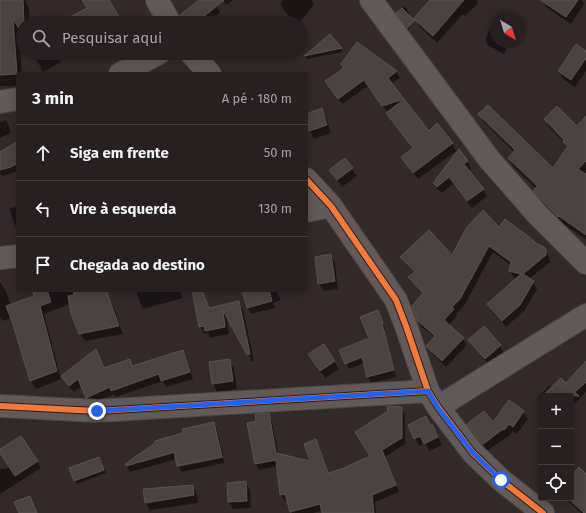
<!DOCTYPE html>
<html lang="pt">
<head>
<meta charset="utf-8">
<style>
	:root { --surface:#271f20; --page:#332c2d; --text:#f1f3f6; --muted:#a4a2a5; --line:#433d3e }
	body { margin:0; font-family:"Fira Sans",sans-serif; background:var(--page); color:var(--text) }
	.controls { position:absolute; right:12px; bottom:12px; display:grid; overflow:hidden; border-radius:4px; box-shadow:0 2px 10px #0003 }
	.controls button { width:36px; height:36px; display:grid; place-items:center; padding:0; border:0; border-bottom:1px solid var(--line); background:var(--surface); color:var(--text); font:20px sans-serif }
	.compass { position:absolute; left:490px; top:12px; width:36px; height:36px; border-radius:50%; background:var(--surface); box-shadow:0 2px 10px #0003; rotate:142deg }
	.stop { position:absolute; width:12px; height:12px; margin:-9px; border:3px solid #2563eb; border-radius:50%; background:#fff }
	.stop.end { background:#2563eb; border-color:#fff; box-shadow:0 1px 4px #0008 }
	.list { margin:0; padding:0; list-style:none }
	h2 { display:flex; justify-content:space-between; align-items:center; height:52px; margin:0; padding:0 16px; font-size:17px }
	h2 small { font-size:13px; font-weight:400; color:var(--muted) }
	.list li { display:grid; grid-template-columns:26px 1fr auto; gap:12px; align-items:center; box-sizing:border-box; height:56px; padding:0 16px; border-top:1px solid var(--line) }
	.list b { display:block; font-size:15px; white-space:nowrap }
	.list em { font-size:13px; font-style:normal; color:var(--muted) }
	.icon { flex:none; width:22px; height:22px; fill:none; stroke:currentColor; stroke-width:2; stroke-linecap:round; stroke-linejoin:round }
	.map { position:relative; flex:none; width:586px; height:513px; overflow:hidden }
	.search { position:absolute; background:var(--surface); box-shadow:0 2px 10px #0003; left:16px; top:16px; width:292px; height:44px; display:flex; align-items:center; gap:10px; box-sizing:border-box; padding:0 14px; border-radius:22px; color:var(--muted); font-size:15px }
	.panel { position:absolute; background:var(--surface); box-shadow:0 2px 10px #0003; left:16px; top:72px; width:292px; height:220px; border-radius:4px }
	.map>svg:first-child { display:block }
	.shadow { fill:#0007; fill-rule:evenodd }
	.building { fill:#4b4242; stroke:#5b5151 }
	.lines { fill:none; stroke-linecap:round; stroke-linejoin:round }
	.minor-casing { stroke:#4d4546; stroke-width:24 }
	.minor { stroke:#625959; stroke-width:22 }
	.cycleway-casing { stroke:#2e1d1f; stroke-width:8 }
	.cycleway { stroke:#f17a3a; stroke-width:6 }
	.route { stroke:#2563eb; stroke-width:5 }
</style>
</head>
<body>
<div class="map">
<svg width="586" height="513" viewBox="0 0 586 513">
	<rect width="100%" height="100%" fill="#34292a"/>
	<path class="shadow" d="M11,0H25L29,8L30,23H23V35L18,26L22,74H18V86H0V3Z
		M200,0H212L220,12L207,23H184Z
		M223,0H234L226,5Z
		M283,0H311L314,4L307,14L297,23L285,12L280,3Z
		M442,0H477L478,3L465,16L463,14L437,43L419,26L415,19Z
		M543,0H582L584,4L571,24L547,8L542,1Z
		M405,6L409,13V30L398,13Z
		M490,29L496,32V42H510L504,54L489,46L486,42V37Z
		M330,36L343,52L307,59L305,56Z
		M586,52V71L575,87L563,79L559,71Z
		M33,53H56L61,62L43,72Z
		M207,53H222L213,60Z
		M396,71L400,78L391,84L429,132L452,143L456,151L418,179L407,164L414,149L392,121L388,113L368,86L342,104L330,88Z
		M322,110L326,117L331,133L314,139L310,131L306,119V115Z
		M479,114L553,170L568,148L564,142L549,127L545,119L577,127L586,120V239L563,224L539,199L534,191L536,188L513,166L509,158L514,152L484,122Z
		M6,120L9,126L11,133L0,138V122Z
		M18,143V171L2,176L0,173V153Z
		M345,159L352,169L357,176L342,187L331,171Z
		M467,161L471,169L469,171L483,189L487,196L472,208L453,184L442,193L438,190L434,183Z
		M18,206V233L9,209Z
		M499,228L543,248L549,257L550,262L529,279L533,282L537,289L524,311L506,327L492,311L488,304L517,279L514,278L510,271L511,265L493,252L464,306L456,314L457,316L449,325L463,339L467,345L446,367L432,353L428,346L435,338L422,327L418,319L423,294L414,284L410,277L415,273L406,264L402,257H452Z
		M330,255L335,263L338,289L324,291L319,284Z
		M0,283H1L6,291L11,305L35,296L33,290H95L109,300L114,308L123,334L85,341L80,333L70,304L44,314L61,379L36,389L31,381L12,318L2,321L0,316Z
		M136,290H180L183,298L143,309L140,303Z
		M193,290H202L210,309L239,302L243,309L254,361L252,362L226,314L229,334L210,338L208,333L204,334L200,327Z
		M243,290H276L281,300L273,303L275,308L251,314L248,308Z
		M381,317L385,329H384L396,377L371,383L368,377L364,363L349,369L346,363L370,338Z
		M470,340L500,346L504,353L490,366L474,347Z
		M96,350L105,369L130,361L133,367L182,351L186,357L193,379L166,387L163,381L116,397L114,394L91,404L82,386L74,392L66,383L62,376Z
		M229,360L234,368L237,389L217,392L213,384L210,363Z
		M334,361L339,369L325,378L314,362Z
		M586,365V392L571,407V396H542L541,394L550,385L553,387L566,384Z
		M401,408L405,415V444L385,457L399,492L375,502L376,513H322L321,511L313,513H292L288,500L285,501L281,495L278,466L259,470L256,464L258,422L268,414L272,421L278,454L312,463L315,441L319,447L329,474L344,468L371,457Z
		M523,412L528,419L517,434L513,431L508,437H507L487,451L472,432L468,424H493Z
		M214,423L217,429L223,456L179,465V467L177,459L130,472L126,464ZM179,450V452L140,463L142,460Z
		M430,426L436,433L442,445L429,451L425,443L419,446L415,438Z
		M0,450L37,462L41,468L0,494V469L10,468Z
		M99,458L106,473L77,484L75,481Z
		M223,458L224,463L182,472L179,467Z
		M586,475V513H581L565,498H571V478Z
		M246,483L250,490L251,508L233,509L229,502Z
		M193,486L197,494L198,503L150,510L146,503Z"/>
	<path class="building" d="M0,0H23L24,23H23V37L13,18L17,74L0,75Z
		M82,0H109L123,23H59L87,8Z
		M199,0H224L196,23H182L180,15Z
		M430,0H464L433,36L415,20L407,28L396,13L402,8L413,19Z
		M540,0H578L566,17Z
		M330,34L342,48L304,56Z
		M357,42L397,71L388,78L404,99L382,106L364,80L338,99L325,81L344,68L341,64Z
		M576,44L586,51V58L571,80L558,71Z
		M404,99L429,131L437,123L453,143L413,173L401,157L413,148L386,113Z
		M488,105L553,168L568,146L563,142L564,140L544,119L557,106L577,126L586,116V161L578,169L586,174V235L559,216L558,217L533,191L537,186L508,158L515,150L478,114Z
		M322,108L327,125L309,131L306,122V114Z
		M18,141V163L11,167L0,170V152Z
		M459,149L468,161L464,164L484,189L467,201L449,177L437,187L433,183Z
		M345,158L353,168L337,180L329,170Z
		M483,210L499,227L505,219L533,240L537,244L544,247L546,249V255L523,274L534,281L520,305L502,321L487,304L521,274L509,271L511,262L489,246L460,299L452,307L454,309L444,320L464,338L442,361L426,346L435,336L417,320L416,316L412,306L423,293L408,277L415,272L400,257L429,230L452,255L467,227Z
		M331,254L335,281L318,284L315,257Z
		M32,290H47L51,302L40,306L57,371L30,381L13,324L6,306L34,296Z
		M73,290H106L119,326L79,334L71,314L68,296L74,295Z
		M192,290H202L209,308L239,301L250,354L247,355L223,310L225,327L205,331L204,326L199,327Z
		M242,290H269L272,301L247,308Z
		M378,310L383,323H382L394,370L367,377L362,357L345,364L339,350L369,338L360,317Z
		M484,326L501,345L485,359L468,340Z
		M324,344L335,361L320,371L308,354Z
		M96,349L104,368L130,359L132,366L183,350L190,372L161,381L159,374L111,391L110,387L86,398L78,379L69,386L61,376Z
		M230,359L233,381L212,384L209,362Z
		M586,361V382L575,392L579,396H542L561,378L566,383Z
		M509,400L524,411L513,427L509,424L504,430L503,429L482,445L467,424L484,411L493,422Z
		M387,406L402,407V438L382,450L396,485L372,495L374,513H322L320,504L290,512L285,494L280,495L276,460L255,464L247,423L256,421L255,414L269,413L276,453L310,461L304,444L316,439L328,473L344,468L370,456L355,432L388,411Z
		M426,416L430,425L432,424L438,437L424,444L420,436L414,439L408,425Z
		M214,422L222,457L177,466L174,452L126,466L125,464L155,443V441L183,433L182,429Z
		M21,436L38,461L15,476L0,453V449Z
		M99,457L104,470L74,481L69,468Z
		M579,467L586,474V513H584L571,501V476Z
		M246,481L247,501L228,502L227,483Z
		M193,485L194,495L145,503L143,489Z
		M30,496L37,513H19L14,502Z"/>
	<g class="lines">
		<g class="minor-casing">
			<path id="minor" d="M157,0L170,23
				M371,0L489,159L537,214L586,263
				M191,53L210,74
				M120,74L159,53
				M0,102L18,99
				M306,179L331,206L396,300L406,326L428,391L438,407L473,453L501,480L543,513
				M306,211L331,206
				M0,258L18,256
				M0,406L97,411L428,391
				M438,407L586,315"/>
		</g>
		<use href="#minor" class="minor"/>
		<g class="cycleway-casing">
			<path id="cycleway" d="M306,179L331,206L396,300L406,326L428,391L438,407L473,453L501,480L543,513
				M0,406L97,411L428,391"/>
		</g>
		<use href="#cycleway" class="cycleway"/>
	</g>
	<g class="lines">
		<path class="route" d="M97,411L428,391L438,408L473,453L501,480"/>
	</g>
</svg>
<div class="controls">
<button>+</button>
<button>−</button>
<button><svg class="icon" aria-label="locate" viewBox="0 0 24 24"><circle cx="12" cy="12" r="6"/><path d="M12 2v4M12 18v4M2 12h4M18 12h4"/></svg></button>
</div>
<svg class="compass" viewBox="-18 -18 36 36"><path d="M0-13l5 13h-10z" fill="#e53935"/><path d="M0 13l5-13h-10z" fill="#a4a2a5"/></svg>
<div class="stop" style="left:501px;top:480px"></div>
<div class="stop end" style="left:97px;top:411px"></div>
<div class="search"><svg class="icon" aria-label="search" viewBox="0 0 24 24"><circle cx="10" cy="10" r="6"/><path d="M15 15l6 6"/></svg>Pesquisar aqui</div>
<section class="panel">
<h2>3 min<small>A pé · 180 m</small></h2>
<ul class="list">
<li><svg class="icon" aria-label="ahead" viewBox="0 0 24 24"><path d="M12 20V5M6 11l6-6 6 6"/></svg><div><b>Siga em frente</b></div><em>50 m</em></li>
<li><svg class="icon" aria-label="left" viewBox="0 0 24 24"><path d="M17 20v-9H6M10 6l-5 5 5 5"/></svg><div><b>Vire à esquerda</b></div><em>130 m</em></li>
<li><svg class="icon" aria-label="arrive" viewBox="0 0 24 24"><path d="M6 21V4h12l-3 4 3 4H6"/></svg><div><b>Chegada ao destino</b></div></li>
</ul>
</section>
</div>
</body>
</html>
